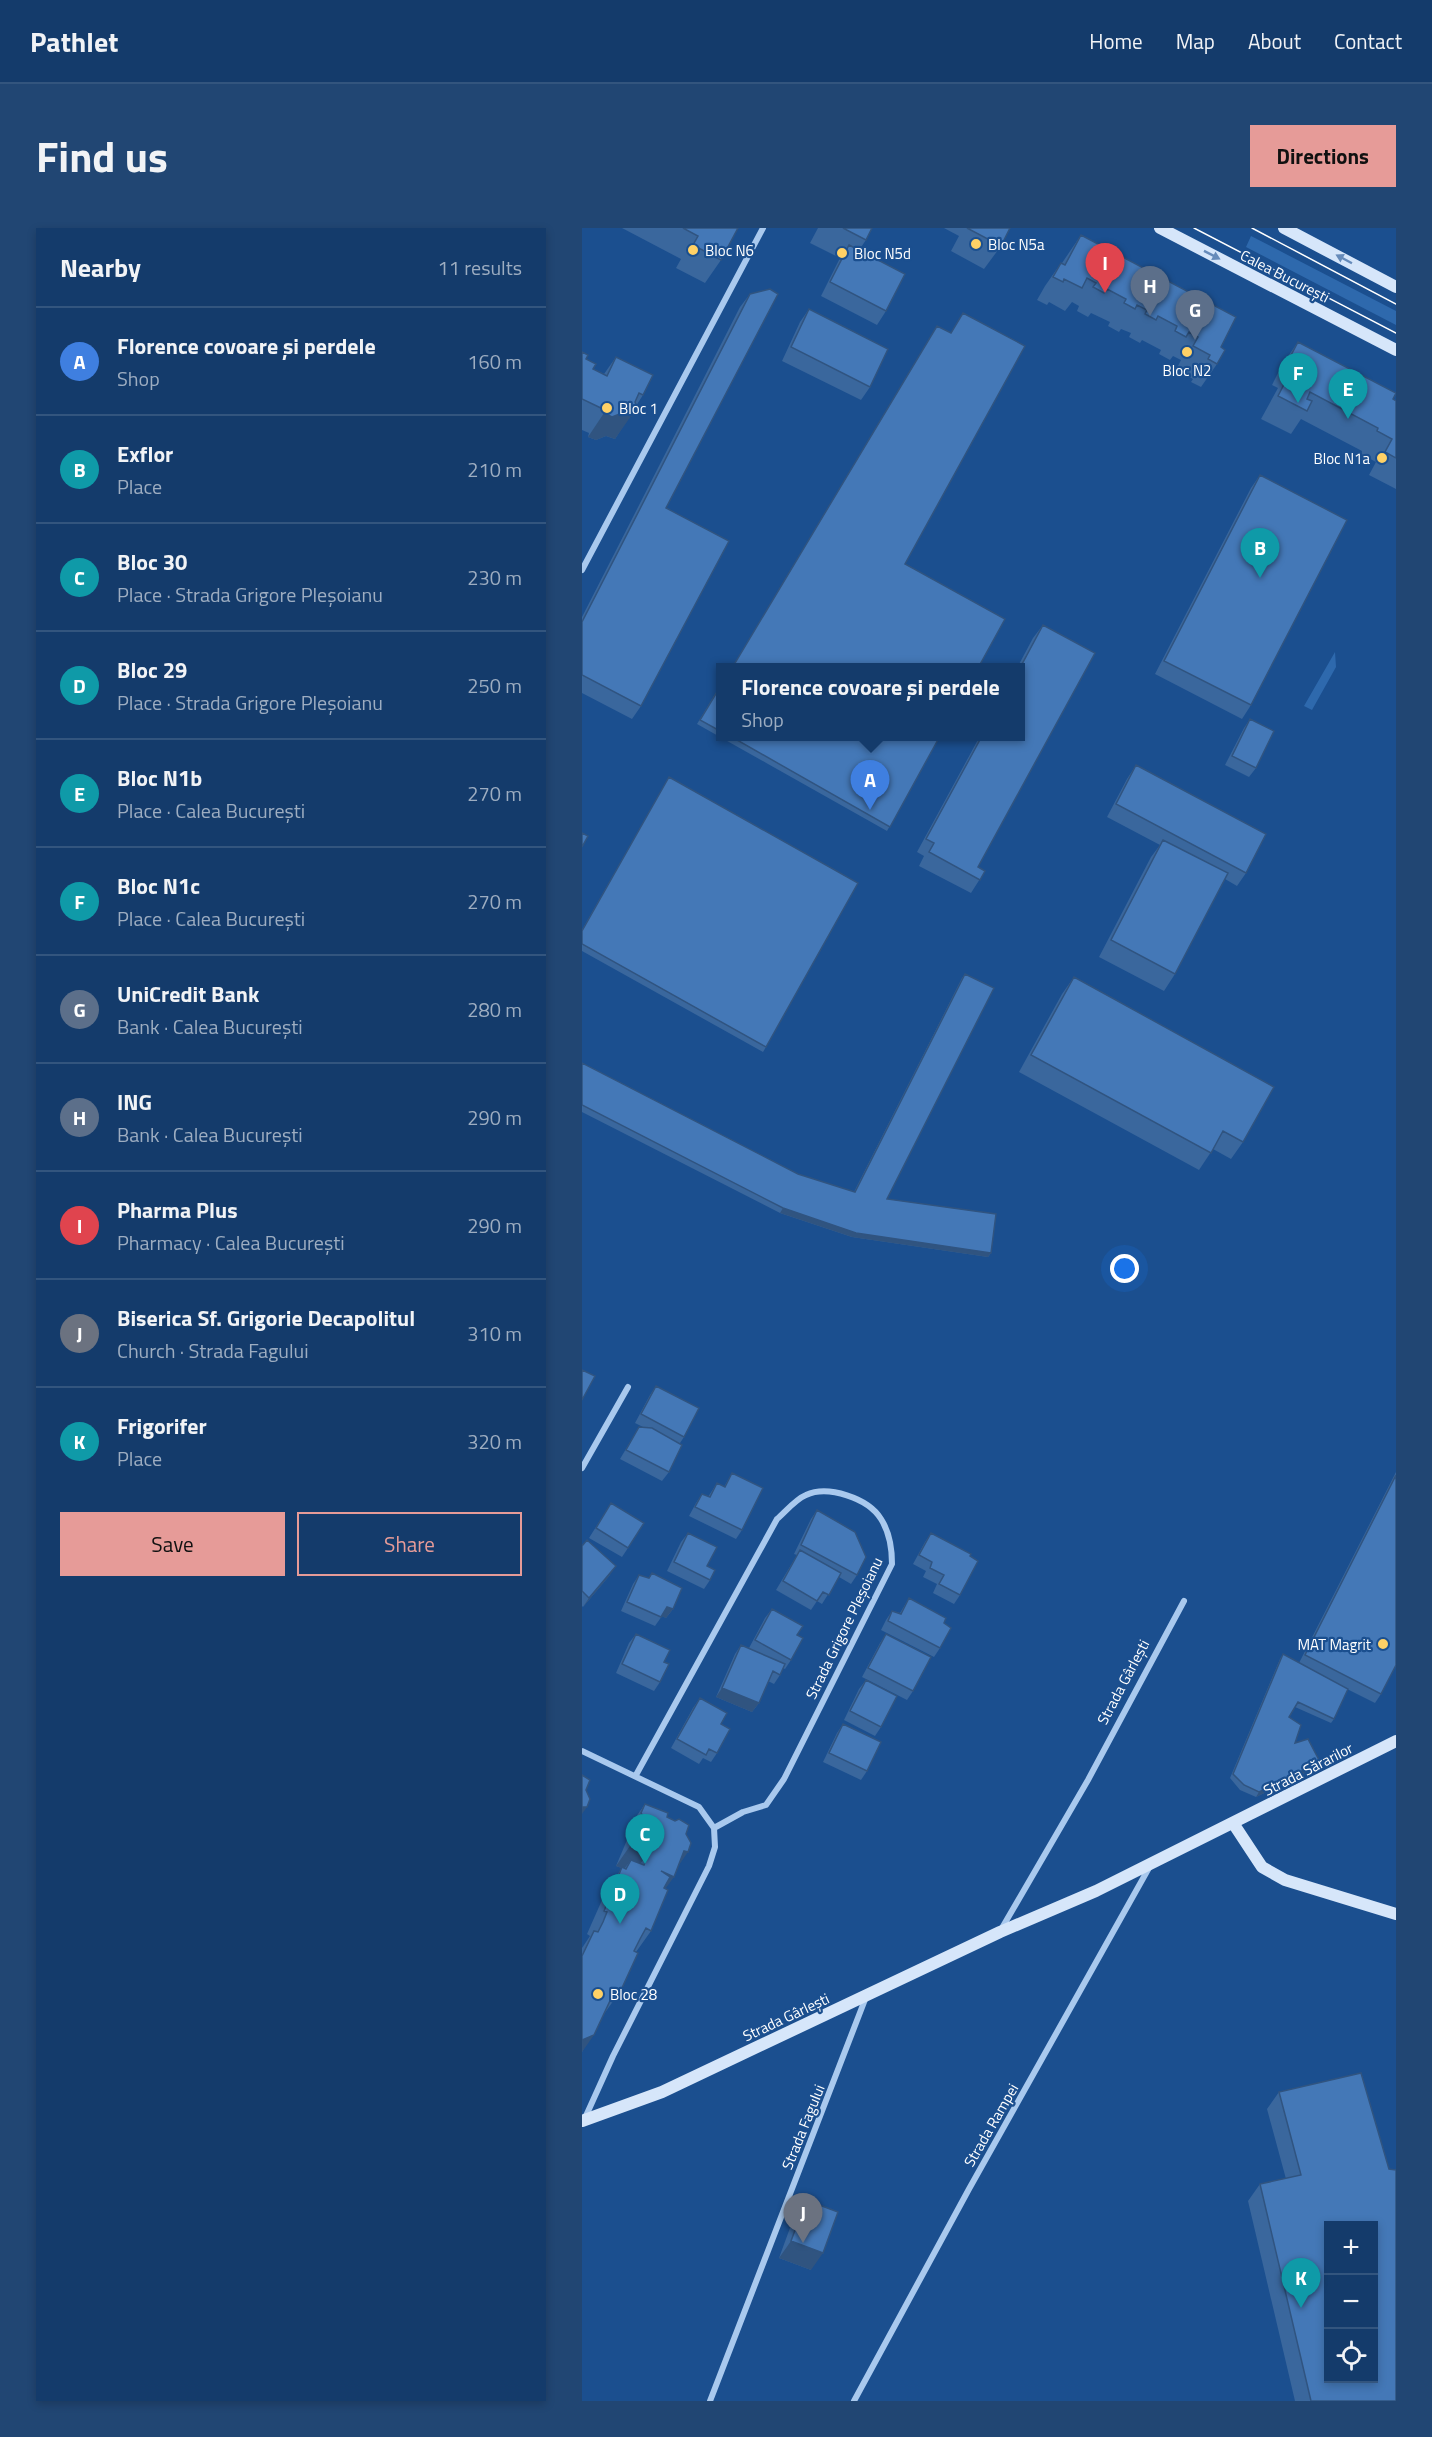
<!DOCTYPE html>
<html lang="en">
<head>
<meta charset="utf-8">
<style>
	:root { --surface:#143b6b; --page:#214673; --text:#f1f3f6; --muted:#9dadc1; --line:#33557e; --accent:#e69b98 }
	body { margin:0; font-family:"Titillium Web",sans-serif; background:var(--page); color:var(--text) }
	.controls { position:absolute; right:18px; bottom:18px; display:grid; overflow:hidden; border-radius:0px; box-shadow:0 3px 9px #0003 }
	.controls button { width:54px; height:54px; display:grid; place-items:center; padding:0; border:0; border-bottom:2px solid var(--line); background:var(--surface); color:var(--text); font:30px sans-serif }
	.you { position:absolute; left:543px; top:1041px; width:21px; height:21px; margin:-15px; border:4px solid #fff; border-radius:50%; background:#1a73e8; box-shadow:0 0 0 9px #1a73e833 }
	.badge { display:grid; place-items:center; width:39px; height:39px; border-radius:50%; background:var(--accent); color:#fff; font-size:20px; font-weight:700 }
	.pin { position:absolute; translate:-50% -50px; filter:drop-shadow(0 2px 3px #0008) }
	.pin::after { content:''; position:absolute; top:32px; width:21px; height:18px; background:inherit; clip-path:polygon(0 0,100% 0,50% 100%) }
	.popup { position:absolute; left:134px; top:435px; width:309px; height:78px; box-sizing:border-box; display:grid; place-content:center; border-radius:0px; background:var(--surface); filter:drop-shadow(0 2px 4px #0005); font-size:20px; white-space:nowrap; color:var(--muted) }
	.popup b { font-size:22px; color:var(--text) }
	.popup::after { content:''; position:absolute; left:50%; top:100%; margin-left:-12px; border:12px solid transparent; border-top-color:var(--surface) }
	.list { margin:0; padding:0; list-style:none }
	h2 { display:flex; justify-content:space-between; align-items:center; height:78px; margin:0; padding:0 24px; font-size:26px }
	h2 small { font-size:20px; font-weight:400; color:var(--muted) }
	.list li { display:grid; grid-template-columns:39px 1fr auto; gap:18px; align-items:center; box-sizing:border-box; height:108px; padding:0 24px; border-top:2px solid var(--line) }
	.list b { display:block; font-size:22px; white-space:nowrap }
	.list p { margin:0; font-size:20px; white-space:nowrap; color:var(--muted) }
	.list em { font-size:20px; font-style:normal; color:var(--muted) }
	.actions { display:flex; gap:12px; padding:18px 24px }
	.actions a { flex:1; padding:14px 0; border:2px solid var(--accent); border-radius:0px; text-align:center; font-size:21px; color:var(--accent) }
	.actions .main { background:var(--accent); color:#111 }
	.icon { flex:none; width:33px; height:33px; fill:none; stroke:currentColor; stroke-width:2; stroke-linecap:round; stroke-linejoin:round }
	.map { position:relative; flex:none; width:814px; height:2173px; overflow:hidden; border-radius:0px }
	header { display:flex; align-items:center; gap:36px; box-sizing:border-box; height:84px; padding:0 30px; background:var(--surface); border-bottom:2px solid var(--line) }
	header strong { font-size:28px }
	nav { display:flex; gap:33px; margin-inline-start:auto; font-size:21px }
	.intro { display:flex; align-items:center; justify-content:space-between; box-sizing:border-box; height:144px; padding:0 36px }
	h1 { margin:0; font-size:42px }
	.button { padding:15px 27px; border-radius:0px; background:var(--accent); color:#111; font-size:21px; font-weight:700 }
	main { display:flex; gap:36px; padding:0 36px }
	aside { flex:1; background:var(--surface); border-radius:0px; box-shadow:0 3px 9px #0003 }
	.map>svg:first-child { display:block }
	.green { fill:#2e69ad }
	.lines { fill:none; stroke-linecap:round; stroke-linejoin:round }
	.street { stroke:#a9c9ee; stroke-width:6 }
	.secondary { stroke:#d6e6fa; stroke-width:12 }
	.tram { stroke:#fff; stroke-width:1.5 }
	.wall { fill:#3a679d }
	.shaded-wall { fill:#305480 }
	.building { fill:#4478b7; stroke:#305480; stroke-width:1.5; fill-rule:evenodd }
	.oneway { fill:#668bba }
	.poi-dot { fill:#ffd166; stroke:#1b4f8f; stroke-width:2 }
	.labels { text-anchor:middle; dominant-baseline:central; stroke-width:4.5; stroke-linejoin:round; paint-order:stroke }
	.poi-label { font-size:15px; fill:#fff; stroke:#1b4f8f; text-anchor:start }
	.street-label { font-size:15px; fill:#fff; stroke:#1b4f8f }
</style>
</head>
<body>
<header>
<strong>Pathlet</strong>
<nav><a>Home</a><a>Map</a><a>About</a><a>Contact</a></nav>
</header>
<div class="intro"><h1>Find us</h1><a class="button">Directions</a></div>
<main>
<aside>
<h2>Nearby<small>11 results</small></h2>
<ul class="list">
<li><span class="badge" style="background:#3f7fe0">A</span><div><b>Florence covoare și perdele</b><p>Shop</p></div><em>160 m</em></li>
<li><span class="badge" style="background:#0f9aa8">B</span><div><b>Exflor</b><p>Place</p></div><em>210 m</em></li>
<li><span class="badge" style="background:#0f9aa8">C</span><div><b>Bloc 30</b><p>Place · Strada Grigore Pleșoianu</p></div><em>230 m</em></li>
<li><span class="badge" style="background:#0f9aa8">D</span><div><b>Bloc 29</b><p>Place · Strada Grigore Pleșoianu</p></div><em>250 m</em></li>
<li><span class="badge" style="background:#0f9aa8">E</span><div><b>Bloc N1b</b><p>Place · Calea București</p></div><em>270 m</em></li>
<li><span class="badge" style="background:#0f9aa8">F</span><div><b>Bloc N1c</b><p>Place · Calea București</p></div><em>270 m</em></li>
<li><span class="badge" style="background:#5c6f8a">G</span><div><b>UniCredit Bank</b><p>Bank · Calea București</p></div><em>280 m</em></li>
<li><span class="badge" style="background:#5c6f8a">H</span><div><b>ING</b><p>Bank · Calea București</p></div><em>290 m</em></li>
<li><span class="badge" style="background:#e0444e">I</span><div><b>Pharma Plus</b><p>Pharmacy · Calea București</p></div><em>290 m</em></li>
<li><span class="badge" style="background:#6b7280">J</span><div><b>Biserica Sf. Grigorie Decapolitul</b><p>Church · Strada Fagului</p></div><em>310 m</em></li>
<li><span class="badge" style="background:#0f9aa8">K</span><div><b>Frigorifer</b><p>Place</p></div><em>320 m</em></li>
</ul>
<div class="actions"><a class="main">Save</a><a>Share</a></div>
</aside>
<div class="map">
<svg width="814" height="2173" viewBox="0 0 814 2173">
	<rect width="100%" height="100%" fill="#1b4f8f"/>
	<path class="green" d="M669,8L814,83V97L664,19Z
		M753,424L754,439L730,482L722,478Z"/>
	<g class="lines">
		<path class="street" d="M0,342L181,0
			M0,1240L46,1159
			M0,1523L117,1579L132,1600L133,1619L127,1638L31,1828L3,1890
			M54,1547L195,1291C204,1283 214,1271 224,1267C246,1257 286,1270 299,1291C308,1305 310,1320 310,1336L202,1551L184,1577L161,1584L132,1600
			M420,1700L506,1552L602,1373
			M128,2173L284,1769
			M272,2173L387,1961L568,1638"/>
		<path class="secondary" d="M578,0L814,122
			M702,0L814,59
			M651,1595L680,1639L703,1652L814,1686
			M0,1893L80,1864L418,1704L514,1663L814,1513"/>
		<path class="tram" d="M612,0L814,105
			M670,0L814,76"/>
	</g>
	<path class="wall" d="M40,0H156L139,32L123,55L94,40L99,31Z
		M236,0H290L284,12L277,22L304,83L295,97L239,68L258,30L228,15Z
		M362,0H428L419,18L402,41L369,23L377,8Z
		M499,7L639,119L635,136L619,159L609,154L611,151L594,142L599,132L591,128L588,132L577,126L579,122L560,112L558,115L547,109L549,105L539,101L537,104L526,98L528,94L509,85L506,89L495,83L497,78L490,74L483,83L467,74L465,77L455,72L463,58L479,35H480Z
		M168,66L84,280L59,478L50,491L0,465V389L158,79Z
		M227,81L288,159L279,172L200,133L218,94Z
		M716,114L814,173V261L787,247L794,234L779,226L780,223L719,191L709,206L679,191L696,160L690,157L700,137Z
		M0,124L11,141L22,146L34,129L61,167L33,211L24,208L14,212L6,209L7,205L0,202Z
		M678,247L669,477L660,491L573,446L669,260Z
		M461,397L513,425L396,639L403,643L389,665L337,638L342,628L335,624L398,508H438V440H435L451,410Z
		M138,458V508H358L305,603L115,496Z
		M668,491L674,540L667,549L643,537L662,500Z
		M554,537L664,645L655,658L643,651L593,746L582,763L517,729L569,629L578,617L525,589L545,551Z
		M87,549L184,819L181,824L0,723V702Z
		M383,746L305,971L409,1025L406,1029L270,1009L198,985L0,884V835L216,946L272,964L380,750Z
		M492,749L661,914L649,931L631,921L617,942L437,844L480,766Z
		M74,1158L102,1209L98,1215L87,1244L80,1253L38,1231L57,1199H61L53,1195L68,1167Z
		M814,1244V1437L799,1466L793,1475L765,1461L752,1491L749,1495L713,1479L707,1489L713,1515L735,1539L674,1569L658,1562L648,1550L698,1431L701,1426L717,1435Z
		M150,1245L160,1302L154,1311L107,1288L114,1275L120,1266L126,1269L135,1255L142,1259Z
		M29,1275L46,1320L40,1329L7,1310Z
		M235,1282L275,1347L269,1356L257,1349L240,1376L235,1373L229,1382L194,1362L215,1327L212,1326L229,1291Z
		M106,1305L125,1338L128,1352L122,1361L85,1343L99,1314Z
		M349,1305L388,1328L378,1367L372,1376L351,1365L355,1356L341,1349L344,1343L331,1336L343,1314Z
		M0,1318L28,1347L1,1379L0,1378Z
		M57,1347L91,1381L84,1390L80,1388L73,1398L39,1383L51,1356Z
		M327,1370L362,1395L358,1420L352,1429L299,1402L304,1392L310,1383L318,1385Z
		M190,1381L215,1407L209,1432L203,1441L201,1440L198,1447L192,1456L186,1453L177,1475L170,1484L134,1469L153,1426L159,1417L167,1420L183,1390Z
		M54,1406L82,1434L78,1454L72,1463L34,1445L47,1415Z
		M304,1406L331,1463L325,1472L280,1449L298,1415Z
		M284,1452L299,1499L293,1508L262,1492L277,1461Z
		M118,1470L139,1496L135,1525L129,1534L121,1530L117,1536L89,1520L111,1480Z
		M261,1496L285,1543L279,1552L241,1534L255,1505Z
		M63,1576L85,1589L104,1606L96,1637L83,1660L69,1703L54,1724L39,1762L22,1786L0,1824V1720L8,1708L5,1706L24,1663L40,1640L34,1638L45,1612L43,1608L47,1599Z
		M697,1864L807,1941L814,2173H713L666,1973L678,1956L704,1951L685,1881Z
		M224,1972L229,2042L197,2030L212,1989Z"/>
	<path class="shaded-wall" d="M22,185H40L49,188L33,211L24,208L14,212L6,209Z
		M201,980L409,1025L406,1029L270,1009L198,985Z
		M34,1338L28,1347L1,1379L7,1370Z
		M85,1379L91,1381L84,1390L79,1388Z
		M140,1460L177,1475L170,1484L134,1469Z
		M738,1534L735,1539L674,1569L677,1564Z
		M1,1579H5L0,1586V1580Z
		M50,1615L68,1622L52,1645L49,1632L42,1641L34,1638Z
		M102,1623L106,1624L90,1647Z
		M79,1643L92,1649L75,1672Z
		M12,1807L0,1824V1812Z
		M209,2013L241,2025L229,2042L197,2030Z"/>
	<path class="building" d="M101,0H156L139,32L111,17L116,8Z
		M261,0H290L284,12Z
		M385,0H428L419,18Z
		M499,7L654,89L639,119L643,122L635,136L626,131L628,127L611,118L616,109L607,104L604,109L593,103L595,98L576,88L574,92L563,86L565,82L555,77L553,81L542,75L544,71L525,61L522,65L511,59L514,55L505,50L500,60L482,51L481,54L471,49L479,35L483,37Z
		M267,17L323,46L304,83L248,54Z
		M188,61L196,66L84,280L147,313L59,478L0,447V394L168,66Z
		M227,81L306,121L288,159L209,119Z
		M381,85L443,118L323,336L423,391L396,440H150L355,98L369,105Z
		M716,114L814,165L811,171L814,173V230L803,224L810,211L795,203L796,200L728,164L725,171L730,173L725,183L696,168L712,137L706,133Z
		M0,124L6,127L4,131L14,136L11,141L25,148L34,129L71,147L61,167L57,165L53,174L55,179L49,188L40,185L30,189L22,185L23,182L0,171Z
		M678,247L765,292L669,477L582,433Z
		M461,397L513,425L396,639L403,643L398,652L347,624L352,615L344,611L400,508H438V440Z
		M138,459V503L118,492Z
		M668,491L692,503L674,540L650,528Z
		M148,508H358L308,599Z
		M554,537L684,606L664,645L534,576Z
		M87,549L276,655L184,819L0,716V703Z
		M0,605L6,608L0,619Z
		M581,612L646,645L593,746L529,712Z
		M383,746L412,760L305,971L414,986L409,1025L274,1005L201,980L0,877V835L216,946L273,964Z
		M492,749L692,859L661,914L641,903L629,925L449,827Z
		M0,1142L13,1148L0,1172Z
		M74,1158L117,1180L102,1209L59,1186Z
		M57,1199L70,1200L100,1217L87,1244L44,1222Z
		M150,1245L181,1260L160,1302L113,1279L120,1266L128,1269L135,1255L143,1259Z
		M814,1247V1437L799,1466L723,1427Z
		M29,1275L62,1295L46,1320L14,1300Z
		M235,1282L273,1304L284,1329L275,1347L219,1317Z
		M106,1305L135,1319L125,1338L133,1342L128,1352L92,1334Z
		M349,1305L389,1326L388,1328L396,1333L378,1367L357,1356L362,1347L348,1340L350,1334L337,1327Z
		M5,1312L34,1338L7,1370L0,1363V1318Z
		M218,1322L259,1345L247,1367L241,1364L235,1373L201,1353Z
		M70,1345L100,1360L91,1381L85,1379L79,1389L45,1374L57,1347L67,1350Z
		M327,1370L364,1390L362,1395L369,1400L358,1420L306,1393L310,1383L319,1386Z
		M190,1381L221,1398L215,1407L221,1410L209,1432L173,1412Z
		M54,1406L88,1422L82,1434L87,1436L78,1454L40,1436Z
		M304,1406L349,1429L331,1463L286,1440Z
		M159,1417L203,1436L198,1447L191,1443L177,1475L140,1460Z
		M701,1426L766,1461L752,1491L716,1474L707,1489L719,1497L713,1515L726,1511L738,1534L677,1564L662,1557L651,1546Z
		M284,1452L315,1468L299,1499L268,1483Z
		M118,1470L145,1485L139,1496L148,1501L135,1525L127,1521L124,1527L95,1511Z
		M261,1496L299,1514L285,1543L247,1525Z
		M0,1547L8,1552L4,1562L8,1571L5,1579H1L0,1581Z
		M63,1576L86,1585L85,1589L93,1593L97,1591L107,1597L104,1606L109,1615L106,1624L102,1623L92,1649L79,1643L88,1649L82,1660L86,1662L69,1703L64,1700L58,1711L52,1723L56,1725L39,1762L34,1760L12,1807L0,1812V1728L12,1703L16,1704L21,1694L25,1684L22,1683L40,1639L44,1641L49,1632L62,1637L68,1622L50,1615L61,1588L59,1585Z
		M779,1845L807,1941L814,1942V2173H729L678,1956L719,1947L697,1864ZM747,1998H792V2151H747Z
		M224,1972L256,1984L241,2025L209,2013Z"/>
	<defs><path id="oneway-solid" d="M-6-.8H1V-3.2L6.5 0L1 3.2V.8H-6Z" transform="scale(1.5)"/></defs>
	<g class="oneway">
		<use href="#oneway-solid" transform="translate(630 27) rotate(27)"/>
		<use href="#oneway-solid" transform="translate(762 31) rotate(-152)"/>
	</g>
	<g class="poi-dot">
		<circle cx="394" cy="16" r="6"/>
		<circle cx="111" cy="22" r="6"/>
		<circle cx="260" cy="25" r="6"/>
		<circle cx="605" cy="124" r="6"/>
		<circle cx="25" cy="180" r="6"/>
		<circle cx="800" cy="230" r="6"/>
		<circle cx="801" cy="1416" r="6"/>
		<circle cx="16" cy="1766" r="6"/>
	</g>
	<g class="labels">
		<g class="poi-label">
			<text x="406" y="16">Bloc N5a</text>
			<text x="123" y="22">Bloc N6</text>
			<text x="272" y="25">Bloc N5d</text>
			<text x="605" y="142" text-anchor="middle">Bloc N2</text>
			<text x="37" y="180">Bloc 1</text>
			<text x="788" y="230" text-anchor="end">Bloc N1a</text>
			<text x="789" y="1416" text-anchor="end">MAT Magrit</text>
			<text x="28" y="1766">Bloc 28</text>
		</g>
		<g class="street-label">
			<text transform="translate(703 48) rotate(27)">Calea București</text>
			<text transform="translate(262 1400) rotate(-64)">Strada Grigore Pleșoianu</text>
			<text transform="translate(541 1454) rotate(-62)">Strada Gârlești</text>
			<text transform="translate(726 1541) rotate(-27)">Strada Sărarilor</text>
			<text transform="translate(204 1789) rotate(-25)">Strada Gârlești</text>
			<text transform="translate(409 1897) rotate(-60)">Strada Rampei</text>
			<text transform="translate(221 1899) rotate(-68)">Strada Fagului</text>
		</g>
	</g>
</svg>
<div class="controls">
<button>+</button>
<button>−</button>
<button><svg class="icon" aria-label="locate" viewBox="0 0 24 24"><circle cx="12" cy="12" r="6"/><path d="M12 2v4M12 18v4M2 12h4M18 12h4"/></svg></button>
</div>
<div class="you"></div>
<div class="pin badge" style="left:288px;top:582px;background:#3f7fe0">A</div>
<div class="popup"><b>Florence covoare și perdele</b>Shop</div>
<div class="pin badge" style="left:678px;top:350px;background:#0f9aa8">B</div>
<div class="pin badge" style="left:63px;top:1636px;background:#0f9aa8">C</div>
<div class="pin badge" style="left:38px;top:1696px;background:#0f9aa8">D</div>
<div class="pin badge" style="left:766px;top:191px;background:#0f9aa8">E</div>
<div class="pin badge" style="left:716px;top:175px;background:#0f9aa8">F</div>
<div class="pin badge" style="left:613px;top:112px;background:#5c6f8a">G</div>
<div class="pin badge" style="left:568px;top:88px;background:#5c6f8a">H</div>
<div class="pin badge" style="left:523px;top:65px;background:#e0444e">I</div>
<div class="pin badge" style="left:221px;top:2015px;background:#6b7280">J</div>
<div class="pin badge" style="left:719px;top:2080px;background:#0f9aa8">K</div>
</div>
</main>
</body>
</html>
